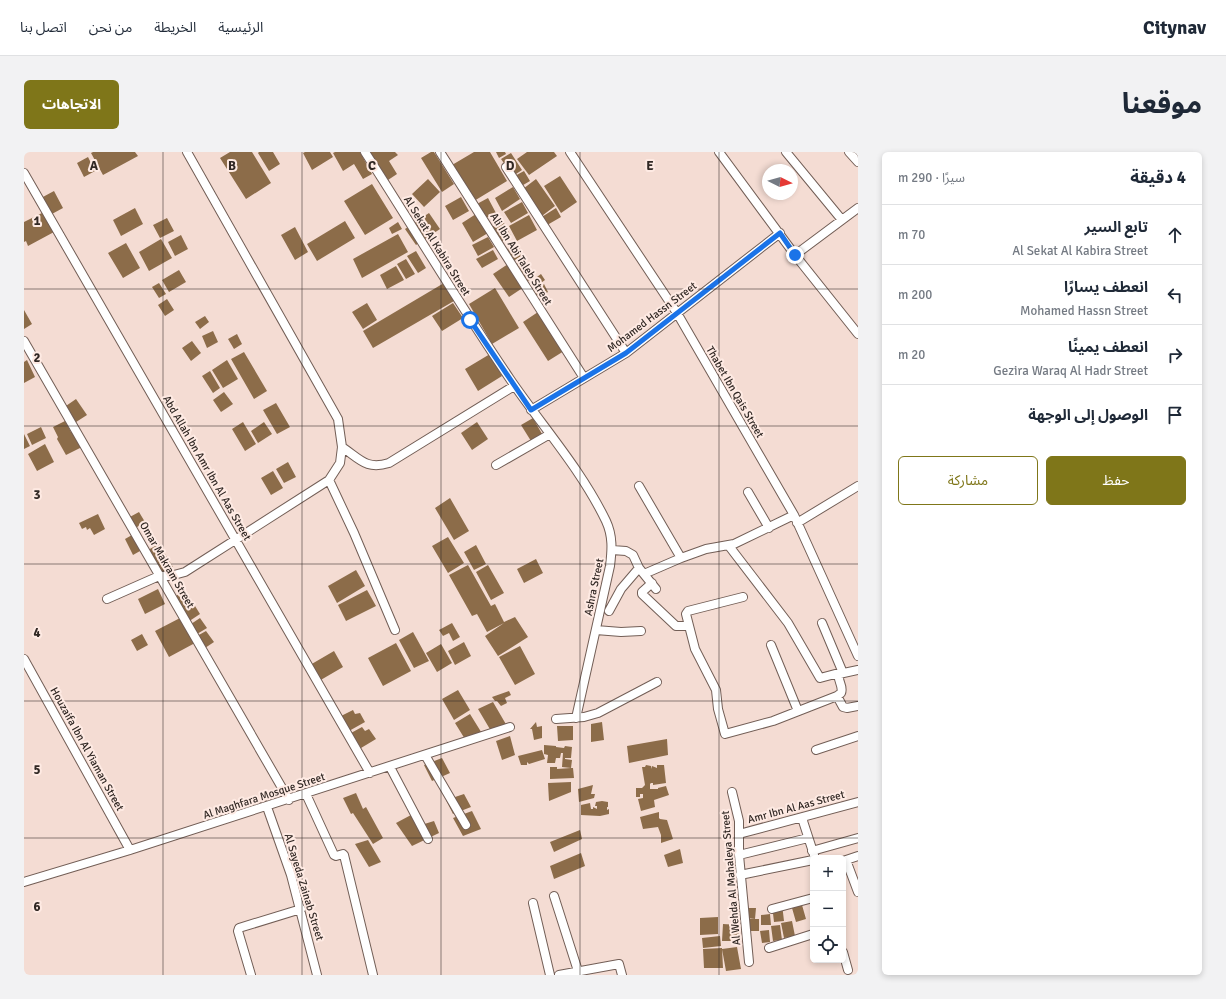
<!DOCTYPE html>
<html lang="ar">
<head>
<meta charset="utf-8">
<style>
	:root { --surface:#fff; --page:#f2f2f3; --text:#1f2937; --muted:#747a83; --line:#e0e1e3; --accent:#7f7619 }
	body { margin:0; font-family:Signika,"Noto Sans Arabic",sans-serif; background:var(--page); color:var(--text); direction:rtl }
	.controls { position:absolute; right:12px; bottom:12px; display:grid; overflow:hidden; border-radius:6px; box-shadow:0 2px 6px #0003 }
	.controls button { width:36px; height:36px; display:grid; place-items:center; padding:0; border:0; border-bottom:1px solid var(--line); background:var(--surface); color:var(--text); font:20px sans-serif }
	.compass { position:absolute; left:738px; top:12px; width:36px; height:36px; border-radius:50%; background:var(--surface); box-shadow:0 2px 6px #0003; rotate:95deg }
	.stop { position:absolute; width:12px; height:12px; margin:-9px; border:3px solid #1a73e8; border-radius:50%; background:#fff }
	.stop.end { background:#1a73e8; border-color:#fff; box-shadow:0 1px 4px #0008 }
	.list { margin:0; padding:0; list-style:none }
	h2 { display:flex; justify-content:space-between; align-items:center; height:52px; margin:0; padding:0 16px; font-size:17px }
	h2 small { font-size:13px; font-weight:400; color:var(--muted) }
	.list li { display:grid; grid-template-columns:26px 1fr auto; gap:12px; align-items:center; box-sizing:border-box; height:60px; padding:0 16px; border-top:1px solid var(--line) }
	.list b { display:block; font-size:15px; white-space:nowrap }
	.list p { margin:0; font-size:13px; white-space:nowrap; color:var(--muted) }
	.list em { font-size:13px; font-style:normal; color:var(--muted) }
	.actions { display:flex; gap:8px; padding:12px 16px }
	.actions a { flex:1; padding:9px 0; border:1px solid var(--accent); border-radius:6px; text-align:center; font-size:14px; color:var(--accent) }
	.actions .main { background:var(--accent); color:#fff }
	.icon { flex:none; width:22px; height:22px; fill:none; stroke:currentColor; stroke-width:2; stroke-linecap:round; stroke-linejoin:round }
	.map { position:relative; flex:none; width:834px; height:823px; overflow:hidden; direction:ltr; border-radius:6px }
	header { display:flex; align-items:center; gap:24px; box-sizing:border-box; height:56px; padding:0 20px; background:var(--surface); border-bottom:1px solid var(--line) }
	header strong { font-size:19px }
	nav { display:flex; gap:22px; margin-inline-start:auto; font-size:14px }
	.intro { display:flex; align-items:center; justify-content:space-between; box-sizing:border-box; height:96px; padding:0 24px }
	h1 { margin:0; font-size:28px }
	.button { padding:10px 18px; border-radius:6px; background:var(--accent); color:#fff; font-size:14px; font-weight:700 }
	main { display:flex; gap:24px; padding:0 24px }
	aside { flex:1; background:var(--surface); border-radius:6px; box-shadow:0 2px 6px #0003 }
	.map>svg:first-child { display:block }
	.building { fill:#8c6c49 }
	.lines { fill:none; stroke-linecap:round; stroke-linejoin:round }
	.minor-casing { stroke:#725e56; stroke-width:10 }
	.minor { stroke:#fff; stroke-width:8 }
	.route { stroke:#1a73e8; stroke-width:5 }
	.grid { fill:none; stroke:#312824; stroke-width:1; stroke-opacity:0.55 }
	.labels { text-anchor:middle; dominant-baseline:central; stroke-width:4; stroke-linejoin:round; paint-order:stroke }
	.street-label { font-size:11px; fill:#312824; stroke:#feeae3 }
	.grid-label { font-size:13px; text-anchor:middle; font-weight:bold; fill:#312824; stroke:#feeae3; stroke-width:4; stroke-linejoin:round; paint-order:stroke }
</style>
</head>
<body>
<header>
<strong>Citynav</strong>
<nav><a>الرئيسية</a><a>الخريطة</a><a>من نحن</a><a>اتصل بنا</a></nav>
</header>
<div class="intro"><h1>موقعنا</h1><a class="button">الاتجاهات</a></div>
<main>
<aside>
<h2>4 دقيقة<small>سيرًا · 290 m</small></h2>
<ul class="list">
<li><svg class="icon" aria-label="ahead" viewBox="0 0 24 24"><path d="M12 20V5M6 11l6-6 6 6"/></svg><div><b>تابع السير</b><p>Al Sekat Al Kabira Street</p></div><em>70 m</em></li>
<li><svg class="icon" aria-label="left" viewBox="0 0 24 24"><path d="M17 20v-9H6M10 6l-5 5 5 5"/></svg><div><b>انعطف يسارًا</b><p>Mohamed Hassn Street</p></div><em>200 m</em></li>
<li><svg class="icon" aria-label="right" viewBox="0 0 24 24"><path d="M7 20v-9h11M14 6l5 5-5 5"/></svg><div><b>انعطف يمينًا</b><p>Gezira Waraq Al Hadr Street</p></div><em>20 m</em></li>
<li><svg class="icon" aria-label="arrive" viewBox="0 0 24 24"><path d="M6 21V4h12l-3 4 3 4H6"/></svg><div><b>الوصول إلى الوجهة</b></div></li>
</ul>
<div class="actions"><a class="main">حفظ</a><a>مشاركة</a></div>
</aside>
<div class="map">
<svg width="834" height="823" viewBox="0 0 834 823">
	<rect width="100%" height="100%" fill="#f4dcd3"/>
	<path class="building" d="M69,0H111L114,4L79,23L67,1Z
		M206,0H228L247,31L222,47L196,6Z
		M235,0H249L256,12L245,19L234,1Z
		M281,0H306L309,5L288,18L279,1Z
		M311,0H336L348,22L339,27L330,12L319,19L309,1Z
		M345,0H371L374,3L365,9L373,22L364,28Z
		M407,0H410L430,32L418,40L397,6Z
		M450,0H466L483,29L450,49L428,13Z
		M472,0H481L482,2L475,6Z
		M503,0H530L533,4L505,23L493,7Z
		M487,1L498,18L489,24L477,7Z
		M64,5L71,19L60,25L53,11Z
		M500,19L506,29L494,36L487,26Z
		M536,24L553,50L537,61L520,34Z
		M404,27L416,40L400,55L388,42Z
		M512,27L531,54L514,67L495,40Z
		M348,32L369,66L341,83L320,49Z
		M489,35L496,47L478,59L471,46Z
		M30,39L39,56L26,63L17,46Z
		M437,45L445,59L429,68L421,54Z
		M464,46L472,61L458,68L451,53Z
		M498,50L504,61L487,71L480,60Z
		M111,56L119,72L97,84L89,68Z
		M532,56L537,65L518,76L513,68Z
		M20,60L30,80L4,94L2,89L0,90V70Z
		M405,61L416,77L392,93L381,77Z
		M452,62L464,81L449,90L438,71Z
		M505,63L513,78L493,89L485,74Z
		M143,66L150,79L136,86L129,73Z
		M321,69L331,86L293,109L283,92Z
		M479,69L487,84L475,91L466,76Z
		M374,70L378,77L368,82L365,76Z
		M271,75L284,100L271,108L257,83Z
		M374,82L384,100L338,126L329,107Z
		M157,83L164,97L151,104L144,90Z
		M464,85L470,95L454,104L448,93Z
		M137,87L148,106L125,119L115,100Z
		M102,91L116,116L99,126L84,101Z
		M493,92L499,103L486,111L479,99Z
		M469,98L474,107L458,116L452,107Z
		M392,99L402,116L394,121L383,104Z
		M382,107L391,122L382,127L373,112Z
		M501,108L510,126L499,131L490,113Z
		M484,112L500,135L485,145L469,122Z
		M372,114L380,128L363,137L356,123Z
		M155,118L162,130L145,140L138,128Z
		M517,122L521,128L514,133L510,127Z
		M135,131L142,142L135,146L128,135Z
		M420,131L430,149L349,196L339,179Z
		M520,132L524,140L510,149L505,141Z
		M471,136L495,176L468,192L445,152Z
		M143,147L150,158L141,164L134,153Z
		M343,151L353,168L339,177L328,160Z
		M429,151L439,166L418,179L408,164Z
		M0,158L8,172L0,177Z
		M514,160L540,199L524,209L499,170Z
		M181,164L185,170L176,177L171,170Z
		M189,179L194,190L183,196L178,184Z
		M213,182L218,192L210,197L204,187Z
		M168,189L177,201L167,209L158,196Z
		M220,200L243,239L230,247L207,207Z
		M466,202L478,224L454,239L441,217Z
		M3,208L11,225L0,231V210Z
		M203,208L214,227L199,236L188,218Z
		M186,219L196,236L189,241L178,224Z
		M200,240L209,252L197,260L189,248Z
		M52,247L63,263L49,272L39,256Z
		M252,251L266,275L253,282L239,258Z
		M509,266L518,282L507,289L497,273Z
		M41,269L47,280H50L58,295L42,303L33,287L34,285L29,275Z
		M219,270L232,292L221,299L208,277Z
		M240,270L248,282L234,291L227,279Z
		M453,270L464,287L448,298L437,281Z
		M17,275L22,286L8,293L3,282Z
		M0,282L6,294L0,297Z
		M21,292L30,310L13,319L4,302Z
		M264,310L272,325L260,331L252,317Z
		M249,319L259,336L247,343L237,326Z
		M426,346L445,379L430,388L411,356Z
		M115,360L121,370L110,377L104,366Z
		M74,362L81,377L70,383L66,376L63,378L62,375L58,377L55,371Z
		M108,383L116,399L109,403L101,387Z
		M424,385L440,411L424,421L408,394Z
		M135,392L149,415L138,422L124,398Z
		M452,393L462,412L450,418L440,400Z
		M512,407L519,421L500,431L493,417Z
		M444,413L467,454L471,452L480,470L491,465L504,485L474,504L461,484L480,471L463,480L453,462L448,464L425,423Z
		M464,413L480,441L467,448L452,420Z
		M332,418L341,434L313,451L304,434Z
		M134,437L141,452L121,462L114,447Z
		M161,438L176,462L164,470L149,446Z
		M343,438L352,454L322,469L314,453Z
		M156,466L171,491L145,505L131,479Z
		M176,466L183,476L173,482L167,472Z
		M428,471L436,485L429,489L425,481L419,484L415,478Z
		M182,479L190,490L181,496L173,484Z
		M389,480L405,509L390,516L375,488Z
		M118,482L124,493L113,499L107,488Z
		M440,490L447,504L431,513L424,499Z
		M372,491L387,519L359,534L344,506Z
		M417,492L428,511L413,520L402,501Z
		M496,494L511,522L491,533L475,505Z
		M310,499L319,515L295,529L286,513Z
		M434,538L446,558L430,568L418,547Z
		M485,539L487,543L481,546L483,551L477,554L473,549H471L468,545Z
		M469,550L483,574L467,579L454,557Z
		M329,558L331,562L336,561L341,570L325,579L317,564Z
		M446,562L459,583L444,592L431,571Z
		M512,570L513,575L518,574V586L510,588L508,577H506Z
		M578,570L580,588L567,590V572Z
		M533,574H549V588L534,589Z
		M338,575L341,579L345,577L352,587L337,596L327,581Z
		M486,584L491,603L478,608L472,589Z
		M643,587L644,603L605,611L603,594Z
		M520,593L532,594V595L540,596L541,594L548,595L547,606H541V607L548,608L547,616H549L550,626L526,627V615H533V617L547,616L538,615L539,601H537L536,606H532L531,611H523L524,603L520,602Z
		M518,598L521,607L505,612L503,610V613H497L494,604Z
		M418,606L426,621L408,629L400,613Z
		M622,613L627,614L628,617V614L633,616V613H640L642,631L629,633V631H627L626,632V637H634V636L642,634L645,643L630,648L631,655L617,659L614,647L619,646V642H616V645H612V636H618L621,633L618,615H621Z
		M547,630V640L525,649L524,631Z
		M569,633L567,642H571L570,646L555,650L554,637Z
		M332,641L339,657L342,655L359,686L349,692L329,661L327,662L319,646Z
		M440,642L447,655L429,662L422,648Z
		M578,649L584,650V655H583V658L585,657V662L576,664L557,663V653L566,651L567,657H569V655L573,657V654H571L572,650Z
		M448,659L457,677L439,684L429,666Z
		M635,660V666L636,667L643,668L649,687L637,691V683L634,675L619,677L616,665Z
		M387,663L394,674L410,669L415,681L388,694L372,671Z
		M556,678L558,687L530,700L526,690Z
		M344,688L357,710L345,715L331,692Z
		M656,697L659,711L644,715L640,703Z
		M557,701L561,714L530,727L526,714Z
		M707,750L715,751L714,761L706,760Z
		M758,752L760,769L750,770L748,753Z
		M778,753L782,767L772,770L768,756Z
		M723,756H732L731,767L722,766Z
		M746,762L747,773H737V763Z
		M694,765V782L676,783V766Z
		M722,767H735V779H722Z
		M768,769L771,784L760,786L757,771Z
		M699,772L715,773V789H698Z
		M756,773L758,788L749,789L747,774Z
		M745,778L746,790L738,791L736,779Z
		M696,784L697,794L679,796L678,786Z
		M713,795L717,817L702,819L698,797Z
		M698,796L699,816H680L679,797Z"/>
	<g class="lines">
		<g class="minor-casing">
			<path id="minor" d="M341,0C390,76 435,152 486,227C518,274 557,317 582,369C589,384 588,398 586,414L552,566
				M416,0L560,226
				M546,0L653,161L770,363L834,504
				M695,0L771,103L834,182
				M762,0L818,68
				M825,0L834,10
				M482,15L602,201
				M0,21L346,621
				M771,103L834,56
				M0,189C89,342 177,495 265,648
				M507,258L602,201L756,81
				M318,295C336,307 342,318 365,311L490,234
				M472,313L526,282
				M305,328L330,381L371,478
				M615,334L657,406
				M724,340L745,376
				M773,371L834,334
				M705,394L764,471L796,526L811,522H815
				M588,398L602,399L609,403L615,416L632,437
				M620,422L657,406L682,397L710,392L770,363
				M628,431L618,440V442L652,474H665
				M719,445L664,459L662,462L671,497L692,538L694,557L701,582L749,569L813,544L817,541C820,534 813,529 815,522L834,518
				M83,447L135,424H146L161,420L305,328L316,311L318,295L314,267L163,0
				M585,459L597,437L615,416
				M798,471L819,521
				M572,478L597,480L617,479
				M747,493L774,559
				M0,507L106,698
				M813,544L819,555L823,556L834,554
				M532,567L560,565L574,561L633,530
				M792,598L834,584
				M401,603L442,673
				M366,615L404,687
				M708,640L715,669V703L725,810
				M282,642L310,703L312,704L319,702L320,703L349,823
				M243,655L267,723L293,823
				M778,666L790,703
				M715,682L834,650
				M788,699L834,686
				M715,703L784,686
				M822,708L834,740
				M819,709L834,704
				M716,723L789,708
				M0,730L106,698L486,575
				M530,744L554,819
				M509,751L526,823
				M748,757L789,746
				M745,796L789,782
				M819,800L824,818
				M227,823L214,779L215,776L277,757
				M535,823L595,812L598,823"/>
		</g>
		<use href="#minor" class="minor"/>
	</g>
	<g class="lines">
		<path class="route" d="M446,168L507,258L602,201L756,81L771,103"/>
	</g>
	<path class="grid" d="M139,0V823M278,0V823M417,0V823M556,0V823M695,0V823M0,137H834M0,274H834M0,412H834M0,549H834M0,686H834"/>
	<g class="labels">
		<g class="street-label">
			<text transform="translate(413 94) rotate(58)">Al Sekat Al Kabira Street</text>
			<text transform="translate(497 107) rotate(58)">Ali Ibn Abi Taleb Street</text>
			<text transform="translate(628 165) rotate(-37)">Mohamed Hassn Street</text>
			<text transform="translate(711 240) rotate(60)">Thabet Ibn Qais Street</text>
			<text transform="translate(183 316) rotate(60)">Abd Allah Ibn Amr Ibn Al Aas Street</text>
			<text transform="translate(143 413) rotate(60)">Omar Makram Street</text>
			<text transform="translate(570 435) rotate(-78)">Ashra Street</text>
			<text transform="translate(63 597) rotate(61)">Houzaifa Ibn Al Yiaman Street</text>
			<text transform="translate(240 644) rotate(-18)">Al Maghfara Mosque Street</text>
			<text transform="translate(772 655) rotate(-15)">Amr Ibn Al Aas Street</text>
			<text transform="translate(707 726) rotate(-95)">Al Wehda Al Mahaleya Street</text>
			<text transform="translate(280 735) rotate(73)">Al Sayeda Zainab Street</text>
		</g>
	</g>
	<g class="grid-label">
		<text x="70" y="18">A</text>
		<text x="208" y="18">B</text>
		<text x="348" y="18">C</text>
		<text x="486" y="18">D</text>
		<text x="626" y="18">E</text>
		<text x="13" y="73">1</text>
		<text x="13" y="210">2</text>
		<text x="13" y="347">3</text>
		<text x="13" y="485">4</text>
		<text x="13" y="622">5</text>
		<text x="13" y="759">6</text>
	</g>
</svg>
<div class="controls">
<button>+</button>
<button>−</button>
<button><svg class="icon" aria-label="locate" viewBox="0 0 24 24"><circle cx="12" cy="12" r="6"/><path d="M12 2v4M12 18v4M2 12h4M18 12h4"/></svg></button>
</div>
<svg class="compass" viewBox="-18 -18 36 36"><path d="M0-13l5 13h-10z" fill="#e53935"/><path d="M0 13l5-13h-10z" fill="#747a83"/></svg>
<div class="stop" style="left:446px;top:168px"></div>
<div class="stop end" style="left:771px;top:103px"></div>
</div>
</main>
</body>
</html>
